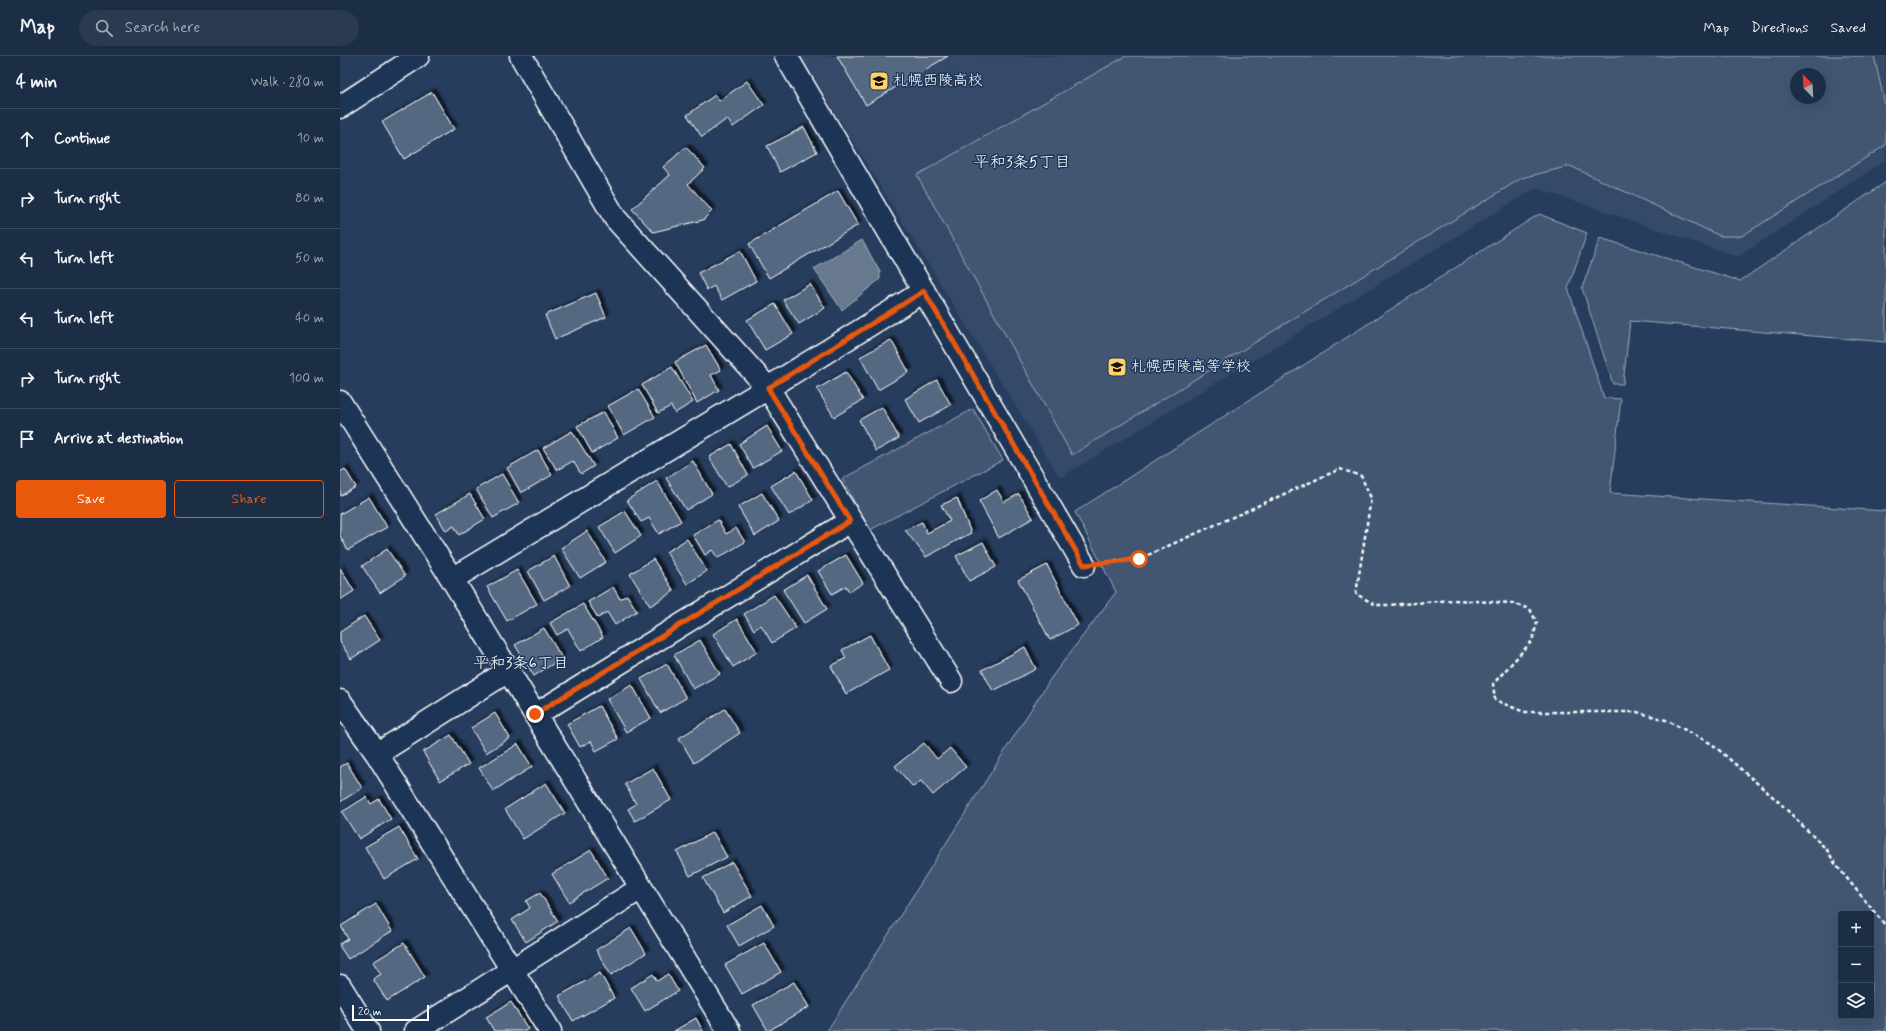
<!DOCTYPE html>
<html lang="en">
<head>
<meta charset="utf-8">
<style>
	:root { --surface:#1c2e46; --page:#293a51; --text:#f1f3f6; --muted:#a0a8b3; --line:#3a4a5f; --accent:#ea580c }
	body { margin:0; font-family:Mynerve,"Klee One",sans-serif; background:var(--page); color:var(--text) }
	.controls { position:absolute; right:12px; bottom:12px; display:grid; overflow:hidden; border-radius:4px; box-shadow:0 4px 16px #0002 }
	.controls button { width:36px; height:36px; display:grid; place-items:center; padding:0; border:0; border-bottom:1px solid var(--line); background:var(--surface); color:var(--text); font:20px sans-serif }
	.compass { position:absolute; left:1450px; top:12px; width:36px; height:36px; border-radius:50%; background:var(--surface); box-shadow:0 4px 16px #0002; rotate:336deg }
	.scale { position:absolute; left:12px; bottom:10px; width:77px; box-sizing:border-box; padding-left:4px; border:2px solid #fff; border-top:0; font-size:11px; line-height:14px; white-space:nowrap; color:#fff; -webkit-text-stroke:3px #1d3557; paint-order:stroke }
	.stop { position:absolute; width:12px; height:12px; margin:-9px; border:3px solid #ea580c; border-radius:50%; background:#fff }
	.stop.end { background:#ea580c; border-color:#fff; box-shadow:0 1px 4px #0008 }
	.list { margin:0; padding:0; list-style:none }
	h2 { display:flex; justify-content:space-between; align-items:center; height:52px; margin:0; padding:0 16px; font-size:17px }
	h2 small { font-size:13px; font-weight:400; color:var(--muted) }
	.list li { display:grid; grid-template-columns:26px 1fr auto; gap:12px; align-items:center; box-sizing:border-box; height:60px; padding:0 16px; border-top:1px solid var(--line) }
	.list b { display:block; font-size:15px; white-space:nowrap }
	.list em { font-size:13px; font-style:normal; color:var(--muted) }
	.actions { display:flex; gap:8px; padding:12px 16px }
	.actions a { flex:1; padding:9px 0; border:1px solid var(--accent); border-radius:4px; text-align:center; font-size:14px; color:var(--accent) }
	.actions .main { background:var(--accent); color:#fff }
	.icon { flex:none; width:22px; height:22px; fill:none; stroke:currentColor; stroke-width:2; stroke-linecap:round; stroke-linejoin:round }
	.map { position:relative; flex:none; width:1546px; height:975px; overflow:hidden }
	header { display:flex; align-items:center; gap:24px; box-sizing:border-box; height:56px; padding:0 20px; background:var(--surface); border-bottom:1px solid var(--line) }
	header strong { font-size:19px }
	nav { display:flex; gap:22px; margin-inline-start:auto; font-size:14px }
	.search { width:280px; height:36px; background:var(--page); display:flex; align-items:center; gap:10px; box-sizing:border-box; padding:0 14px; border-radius:22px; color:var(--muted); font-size:15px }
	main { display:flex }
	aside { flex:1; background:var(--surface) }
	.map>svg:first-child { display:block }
	.built { fill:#344a68; fill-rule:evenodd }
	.green { fill:#425672; stroke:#a0aab8; fill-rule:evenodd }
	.water { fill:#67788e; stroke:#a4aebb }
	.building { fill:#556781; stroke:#fff; filter:url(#shadow) }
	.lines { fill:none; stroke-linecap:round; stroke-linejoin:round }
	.street-casing { stroke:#fff; stroke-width:25 }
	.path { stroke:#fff; stroke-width:2.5; stroke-dasharray:4 3; stroke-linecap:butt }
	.street { stroke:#1d3557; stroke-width:22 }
	.route { stroke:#ea580c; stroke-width:5 }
	.labels { text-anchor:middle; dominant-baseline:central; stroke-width:3; stroke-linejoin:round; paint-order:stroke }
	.poi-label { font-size:15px; fill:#fff; stroke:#1d3557; text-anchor:start }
	.neighbourhood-label { font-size:16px; fill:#fff; stroke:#1d3557 }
</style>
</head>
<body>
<header>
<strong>Map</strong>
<div class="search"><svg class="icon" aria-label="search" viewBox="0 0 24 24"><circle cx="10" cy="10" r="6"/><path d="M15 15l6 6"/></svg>Search here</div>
<nav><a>Map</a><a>Directions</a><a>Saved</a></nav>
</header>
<main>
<aside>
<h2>4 min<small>Walk · 280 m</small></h2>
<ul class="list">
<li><svg class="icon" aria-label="ahead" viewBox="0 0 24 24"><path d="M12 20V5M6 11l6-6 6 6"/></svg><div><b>Continue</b></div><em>10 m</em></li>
<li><svg class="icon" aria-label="right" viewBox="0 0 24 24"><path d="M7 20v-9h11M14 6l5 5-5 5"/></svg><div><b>Turn right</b></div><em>80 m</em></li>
<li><svg class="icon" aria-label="left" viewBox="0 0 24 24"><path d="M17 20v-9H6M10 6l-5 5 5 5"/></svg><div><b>Turn left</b></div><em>50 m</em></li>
<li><svg class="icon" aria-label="left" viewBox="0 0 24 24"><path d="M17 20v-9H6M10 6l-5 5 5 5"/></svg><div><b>Turn left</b></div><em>40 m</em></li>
<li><svg class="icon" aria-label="right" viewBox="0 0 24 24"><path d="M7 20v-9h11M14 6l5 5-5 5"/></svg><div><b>Turn right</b></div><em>100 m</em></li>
<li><svg class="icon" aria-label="arrive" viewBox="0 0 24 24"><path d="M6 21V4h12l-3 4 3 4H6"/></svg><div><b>Arrive at destination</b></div></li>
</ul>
<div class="actions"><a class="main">Save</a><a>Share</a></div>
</aside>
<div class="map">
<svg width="1546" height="975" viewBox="0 0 1546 975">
	<defs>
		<filter id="shadow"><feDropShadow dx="3.5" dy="-3.5" stdDeviation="1" flood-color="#0009"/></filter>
	</defs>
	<rect width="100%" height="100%" fill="#263d5e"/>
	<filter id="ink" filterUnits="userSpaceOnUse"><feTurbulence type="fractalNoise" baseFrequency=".025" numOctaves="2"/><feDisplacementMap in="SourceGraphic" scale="8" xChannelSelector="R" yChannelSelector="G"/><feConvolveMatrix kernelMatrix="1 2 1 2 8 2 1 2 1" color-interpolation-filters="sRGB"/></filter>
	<g filter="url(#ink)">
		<path class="built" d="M460,0H1546V104L1398,201L1196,132L720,422ZM1456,18H1480V42H1456Z"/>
		<path class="green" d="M786,0H1534L1546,53V89L1402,180H1380L1230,110L1182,122L732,399L577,119ZM1456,18H1480V42H1456Z
			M1546,126V286L1290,265L1283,328H1273L1242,232L1260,182L1400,225Z
			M1199,158L1247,177L1228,232L1264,342L1281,343L1270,437L1546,455V975H487L711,622L776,536L735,456ZM1501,858H1531V960H1501Z
			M633,353L663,404L530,474L502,423Z"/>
		<path class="water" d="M522,184L540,216V223L502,254L474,213Z"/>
		<path class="building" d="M497,0H608L526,49Z
			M407,25L424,49L393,71L387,63L362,81L347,59L375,39L379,45Z
			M92,36L114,73L64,103L42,66Z
			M464,71L477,96L440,116L427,90Z
			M346,91L365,112L348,128L372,155L363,164L313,176L292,153L330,119L323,111Z
			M498,135L518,169L429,222L409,188Z
			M400,195L416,225L382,244L374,230L367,234L358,217Z
			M470,228L485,252L459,268L443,244Z
			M256,237L266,261L215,283L205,259Z
			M435,248L453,278L425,294L407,264Z
			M551,284L569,316L538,334L520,301Z
			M366,289L381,314L371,319L379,334L357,347L335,306Z
			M332,311L353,346L335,357L331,350L318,357L302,329Z
			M506,316L523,344L494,361L477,333Z
			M597,324L611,349L579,367L565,343Z
			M298,333L315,361L284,379L268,350Z
			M542,351L559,382L536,395L519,364Z
			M264,356L278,382L252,397L237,370Z
			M427,370L442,395L413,412L399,388Z
			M232,375L254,410L241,418L233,405L217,414L203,392Z
			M391,388L408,419L387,431L369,401Z
			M198,394L212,419L181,437L167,412Z
			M353,405L372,438L346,454L326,422Z
			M5,413L16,431L0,440V416Z
			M456,415L473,444L449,459L431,430Z
			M162,418L179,447L153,462L136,433Z
			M317,425L341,465L319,478L309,462L301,466L287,444Z
			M657,434L664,446L679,438L693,462L659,482L639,445Z
			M422,437L439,465L415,480L398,451Z
			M130,438L145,463L119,479L114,470L106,475L96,458Z
			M29,441L47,471L8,494L0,480V458Z
			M617,442L631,477L586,501L565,474L582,466L587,477L610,465L601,449Z
			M285,455L301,480L275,497L259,471Z
			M378,464L386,478L396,472L405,486L378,502L372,494L365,499L353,479Z
			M247,475L266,506L240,522L221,492Z
			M347,483L367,515L347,528L326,496Z
			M643,486L656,511L629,525L616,500Z
			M47,493L65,520L40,537L22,510Z
			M506,499L523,527L509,536L506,530L492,538L478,515Z
			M214,500L230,530L204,544L188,515Z
			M313,503L334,535L310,550L290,518Z
			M707,509L738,569L710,584L678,524Z
			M0,512L14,535L0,544Z
			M177,514L197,548L167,565L147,531Z
			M467,519L487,553L464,567L443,534Z
			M273,531L280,543L287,539L297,555L275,569L267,556L258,562L248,546Z
			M434,539L456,572L432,587L421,569L414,574L404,558Z
			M243,548L263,581L241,595L228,573L217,579L210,567Z
			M24,560L40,584L11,603L0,586V576Z
			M397,563L417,596L393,611L373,578Z
			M204,572L222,602L194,620L175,589Z
			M530,579L549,614L506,638L491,610L506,602L502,594Z
			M360,584L380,618L353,633L334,599Z
			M685,591L696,613L653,635L642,614Z
			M327,608L346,642L320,657L301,623Z
			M292,629L311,662L286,676L267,643Z
			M259,650L278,683L256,695L251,685L240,691L227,668Z
			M385,653L400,677L354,707L339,682Z
			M155,657L170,682L146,697L131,672Z
			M111,679L129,708L100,725L83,696Z
			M584,687L597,703L610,692L626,711L593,739L581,725L573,731L555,710Z
			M178,688L192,711L153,735L139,712Z
			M7,707L22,732L0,746V711Z
			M313,712L331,744L295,765L288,753L296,748L285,728Z
			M206,727L225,757L183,783L165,753Z
			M26,741L31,748L39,743L51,763L19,783L2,756Z
			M59,771L78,803L44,823L25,791Z
			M373,776L387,801L350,820L337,796Z
			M251,794L268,822L229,846L212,818Z
			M392,806L412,840L383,857L363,822Z
			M200,837L218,865L186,886L172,864L190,852L186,845Z
			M36,848L52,875L8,903L0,891V888L8,883L1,870Z
			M422,849L434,870L399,890L387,869Z
			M291,872L306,897L271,919L256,894Z
			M64,887L85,921L47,945L33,923L41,918L33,906Z
			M424,887L441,916L402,938L385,909Z
			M260,917L274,942L233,965L219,940Z
			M313,918L317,925L328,918L338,935L305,955L291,932Z
			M454,926L469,951L428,975L413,949Z
			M171,946L188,973L185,975H154L146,961Z
			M356,962L363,975H334Z"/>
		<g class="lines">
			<g class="street-casing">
				<path id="street" d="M181,0L275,162L428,332L611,625
					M446,0L744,509
					M0,51L78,0
					M0,346L112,523L389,975
					M112,523L428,332L584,235
					M0,645L37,698L210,975
					M195,659L510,465
					M37,698L168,615
					M0,930L28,975
					M76,975L301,832"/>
			</g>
			<path class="path" d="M767,506L799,503L1000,413L1021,420L1031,442L1016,538L1036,549H1048L1114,544L1172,547L1190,553L1197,567L1192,585L1153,628L1155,644L1184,656H1297L1326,664L1372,688L1440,747L1487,794L1496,809L1546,870"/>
			<use href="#street" class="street"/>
		</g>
	</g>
	<g class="lines" filter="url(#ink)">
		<path class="route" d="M195,658L510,465L428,332L584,235L744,509L799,503"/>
	</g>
	<defs>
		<g id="school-square" transform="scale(1)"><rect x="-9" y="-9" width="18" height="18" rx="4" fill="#ffd166" stroke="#1d3557"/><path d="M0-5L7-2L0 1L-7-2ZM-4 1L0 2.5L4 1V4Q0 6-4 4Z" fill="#111"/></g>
	</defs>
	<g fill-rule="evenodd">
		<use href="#school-square" x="539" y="25"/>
		<use href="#school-square" x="777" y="311"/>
	</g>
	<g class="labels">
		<g class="poi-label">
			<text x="553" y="25">札幌西陵高校</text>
			<text x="791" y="311">札幌西陵高等学校</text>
		</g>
		<g class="neighbourhood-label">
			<text x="682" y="106">平和3条5丁目</text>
			<text x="181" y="607">平和3条6丁目</text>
		</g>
	</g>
</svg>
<div class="controls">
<button>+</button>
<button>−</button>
<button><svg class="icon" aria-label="layers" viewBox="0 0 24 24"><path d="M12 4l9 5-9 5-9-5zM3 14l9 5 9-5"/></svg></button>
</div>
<svg class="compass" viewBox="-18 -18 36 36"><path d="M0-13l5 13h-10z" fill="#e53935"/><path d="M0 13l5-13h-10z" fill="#a0a8b3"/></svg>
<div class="scale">20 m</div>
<div class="stop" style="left:799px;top:503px"></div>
<div class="stop end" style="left:195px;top:658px"></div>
</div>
</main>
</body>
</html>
